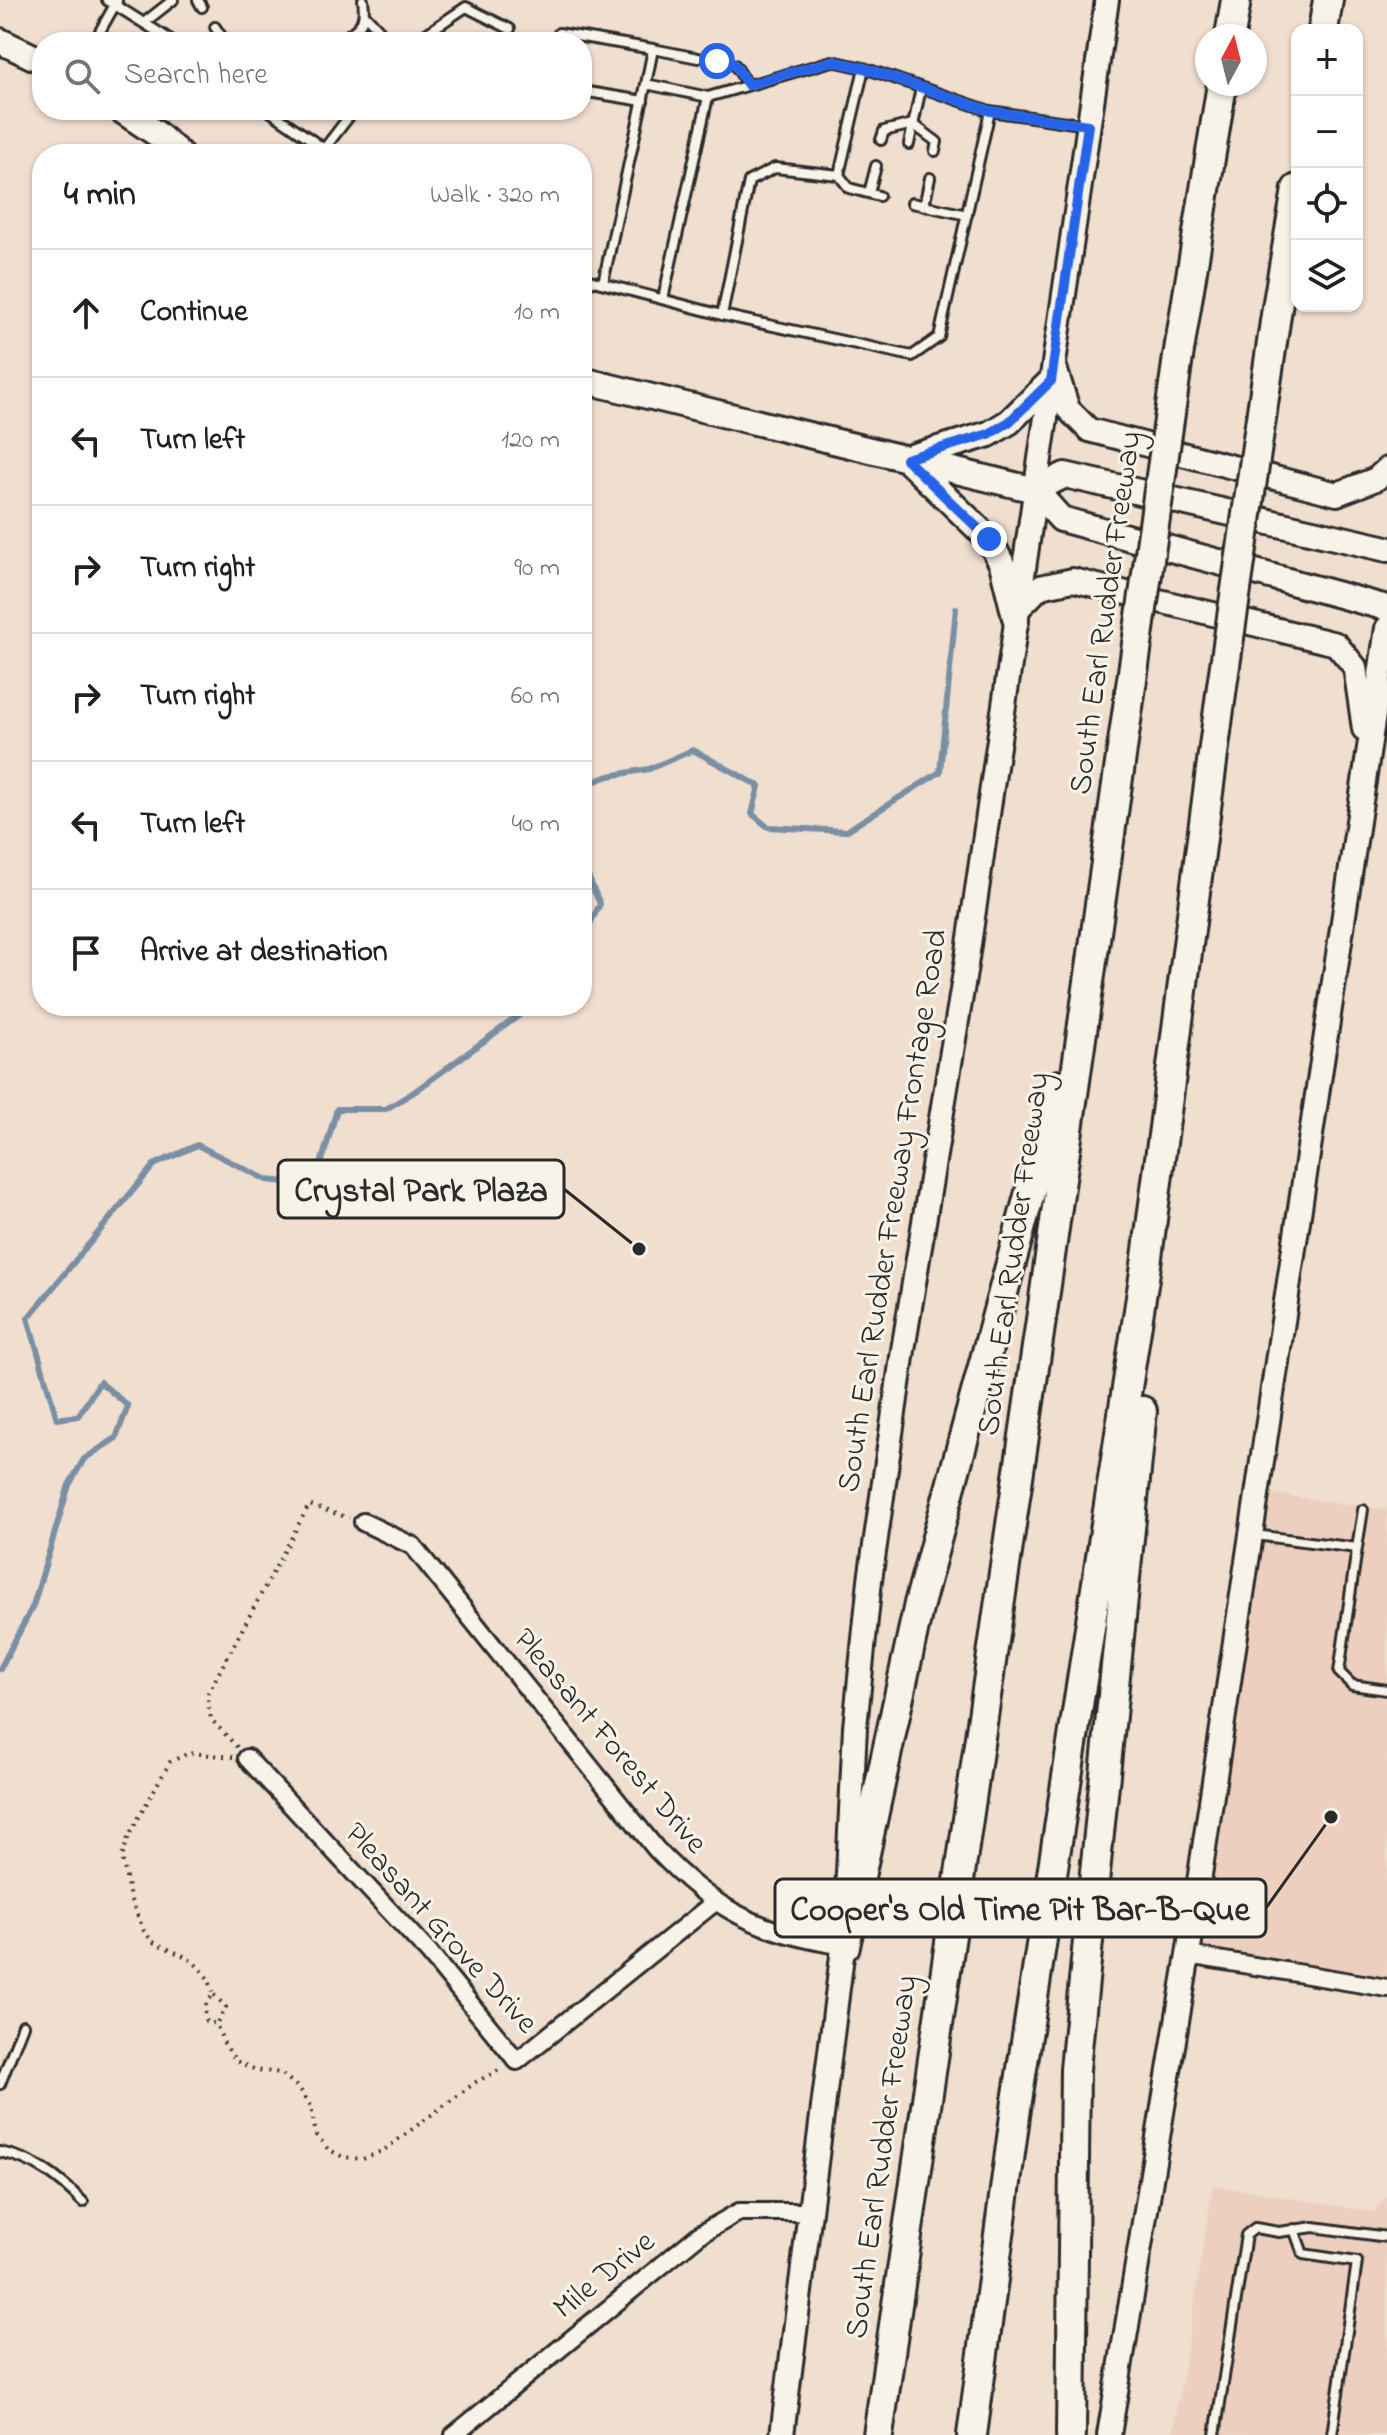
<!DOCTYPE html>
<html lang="en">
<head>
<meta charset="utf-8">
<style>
	:root { --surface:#fff; --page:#f6f6f6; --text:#202124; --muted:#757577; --line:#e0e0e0 }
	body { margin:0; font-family:"Indie Flower",sans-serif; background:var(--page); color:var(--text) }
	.controls { position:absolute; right:24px; top:24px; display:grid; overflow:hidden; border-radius:16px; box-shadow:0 2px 6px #0004 }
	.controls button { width:72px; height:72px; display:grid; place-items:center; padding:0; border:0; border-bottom:2px solid var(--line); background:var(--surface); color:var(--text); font:40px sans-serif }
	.compass { position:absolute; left:1195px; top:24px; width:72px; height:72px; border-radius:50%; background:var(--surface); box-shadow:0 2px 6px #0004; rotate:7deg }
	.stop { position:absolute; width:24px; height:24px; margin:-18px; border:6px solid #2563eb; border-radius:50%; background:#fff }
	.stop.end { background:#2563eb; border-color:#fff; box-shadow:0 2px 8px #0008 }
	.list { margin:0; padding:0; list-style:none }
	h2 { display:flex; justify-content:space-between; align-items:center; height:104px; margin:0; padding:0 32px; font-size:34px }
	h2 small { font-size:26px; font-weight:400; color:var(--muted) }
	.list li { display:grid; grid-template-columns:52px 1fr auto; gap:24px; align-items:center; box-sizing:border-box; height:128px; padding:0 32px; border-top:2px solid var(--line) }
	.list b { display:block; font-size:30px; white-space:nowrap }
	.list em { font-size:26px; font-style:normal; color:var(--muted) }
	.icon { flex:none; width:44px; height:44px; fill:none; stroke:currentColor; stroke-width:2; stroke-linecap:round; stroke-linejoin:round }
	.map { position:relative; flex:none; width:1387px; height:2435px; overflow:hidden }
	.search { position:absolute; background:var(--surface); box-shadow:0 2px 6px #0004; left:32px; top:32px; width:560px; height:88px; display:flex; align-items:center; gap:20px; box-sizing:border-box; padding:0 28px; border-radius:32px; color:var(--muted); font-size:30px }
	.panel { position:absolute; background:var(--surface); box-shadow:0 2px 6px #0004; left:32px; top:144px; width:560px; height:872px; border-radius:32px }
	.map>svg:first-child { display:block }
	.built { fill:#eccfbe }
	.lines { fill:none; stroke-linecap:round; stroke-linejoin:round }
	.stream { stroke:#798fa5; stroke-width:6 }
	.lane-casing { stroke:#2b2b2b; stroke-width:14 }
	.street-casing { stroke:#2b2b2b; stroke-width:22 }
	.secondary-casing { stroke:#2b2b2b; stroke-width:28 }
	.primary-casing { stroke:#2b2b2b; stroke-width:30 }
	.highway-casing { stroke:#2b2b2b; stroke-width:34 }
	.path { stroke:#2b2b2b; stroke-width:4; stroke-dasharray:2 6; stroke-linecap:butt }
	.lane { stroke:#f7f3e8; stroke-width:8 }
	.street { stroke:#f7f3e8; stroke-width:16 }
	.secondary { stroke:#f7f3e8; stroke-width:22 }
	.primary { stroke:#f7f3e8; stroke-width:24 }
	.highway { stroke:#f7f3e8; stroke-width:28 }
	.highway-bridge-casing { stroke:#2b2b2b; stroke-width:34; stroke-linecap:butt }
	.highway-bridge { stroke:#f7f3e8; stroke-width:28 }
	.route { stroke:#2563eb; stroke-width:10 }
	.labels { text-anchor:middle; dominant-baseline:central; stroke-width:6; stroke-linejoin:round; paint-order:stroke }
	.street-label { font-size:32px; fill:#2b2b2b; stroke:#f7f3e8 }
	.leader { fill:none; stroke:#2b2b2b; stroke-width:3 }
	.callout-dot { fill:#2b2b2b; stroke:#f7f3e8; stroke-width:3 }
	.callout { fill:#f7f3e8; stroke:#2b2b2b; stroke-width:3 }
	.callout-label { font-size:34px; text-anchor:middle; font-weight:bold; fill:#2b2b2b }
</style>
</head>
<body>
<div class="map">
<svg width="1387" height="2435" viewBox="0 0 1387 2435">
	<rect width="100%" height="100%" fill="#f0decf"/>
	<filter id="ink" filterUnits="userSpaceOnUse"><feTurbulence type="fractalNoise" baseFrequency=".0125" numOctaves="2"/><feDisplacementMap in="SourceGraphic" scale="16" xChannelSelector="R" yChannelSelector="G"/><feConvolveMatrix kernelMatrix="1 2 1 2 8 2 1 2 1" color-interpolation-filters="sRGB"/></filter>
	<g filter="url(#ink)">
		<path class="built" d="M1267,1493L1387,1510V1980L1195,1950Z
			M1213,2185L1373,2212L1387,2196V2435H1173Z"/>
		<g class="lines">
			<path class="stream" d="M582,786L609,776L649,769L693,750L759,786L752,814L768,827L846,831L940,772L956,608
				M582,863L600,904L582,940
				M0,1669L33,1606L69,1485L84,1459L116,1438L128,1406L100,1382L78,1416L57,1419L28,1318L154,1165L197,1145L267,1180L315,1185L337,1109H386L414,1092L532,1006"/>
			<g class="lane-casing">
				<path id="lane" d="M107,0L174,42
					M198,0L202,7
					M365,15L390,42
					M145,22L173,0
					M215,27L225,42
					M559,33L653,49L646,84
					M94,42L117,1
					M339,42C357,28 367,26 363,0
					M414,42L466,7L510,29
					M653,49L698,58
					M717,61L735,65L748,85
					M582,91L643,101
					M268,110L332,154
					M990,111L939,337L912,356L722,315L749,181L775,168L839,175L864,68L990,111L1087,125
					M881,140L884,131L913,124L937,142L935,151
					M909,144L921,88
					M324,149L354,110
					M839,175L849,188L879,196
					M869,193L876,166
					M912,203L967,215
					M924,206L930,178
					M582,278L722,315
					M603,283L646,84L708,97
					M663,299L708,97L832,61L864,68
					M1255,1535L1357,1548L1339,1672L1352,1685L1387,1690
					M1357,1548L1363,1510
					M0,2084L23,2025
					M0,2152C35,2159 58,2177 83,2202
					M1294,2229L1303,2254L1357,2262L1332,2435
					M1215,2435L1246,2235L1255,2228L1279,2232L1314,2227L1387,2237"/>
			</g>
			<g class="street-casing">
				<path id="street" d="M363,1522L413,1546L656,1849C713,1910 762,1934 845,1946
					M247,1758L429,1953L517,2061L715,1902
					M1188,1955L1387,1988
					M454,2435L699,2235L739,2212H812"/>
			</g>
			<g class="secondary-casing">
				<path id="secondary" d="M1055,368L1068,409L1089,430L1337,494L1376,479L1387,469
					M1017,610L1040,587L1073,580L1336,644L1355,667L1364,729
					M847,1894L855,1727L870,1580L903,1350L965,972L1107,0
					M782,2435L845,1932
					M1109,2435L1188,1955L1387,628"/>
			</g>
			<g class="primary-casing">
				<path id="primary" d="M0,41L42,61
					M121,110L157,134L180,154
					M582,380L1035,490L1061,519L1387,608
					M908,458L989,434L1009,422L1051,381
					M907,460L989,539L1002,564L1016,621
					M1035,490L1065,475L1387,549"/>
			</g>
			<g class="highway-casing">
				<path id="highway" d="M1323,30L1328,0
					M1230,36L1236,0
					M1277,308L1297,189
					M1178,357L1222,84
					M845,1946L919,1604L1059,1085
					M878,2435L1043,1306L1134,665
					M972,2435L1017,2101L1146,1265L1222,686
					M1071,2435L1075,2069L1142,1411"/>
			</g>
			<path class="path" d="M237,1747L211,1719L207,1695L309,1505L349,1518
				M233,1757L189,1753L170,1762L129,1835L122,1857L130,1898L144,1931L153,1942L186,1957L199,1967L209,1980L214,1995C205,2002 203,2009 206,2021L216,2024L224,2043L236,2061L256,2070L281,2073L300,2089L311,2106L316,2135L328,2149L343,2157L363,2159L384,2150L476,2082L501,2069
				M214,1995L226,2007L216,2024"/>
			<use href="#lane" class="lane"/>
			<use href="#street" class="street"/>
			<use href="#secondary" class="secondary"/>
			<use href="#primary" class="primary"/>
			<use href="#highway" class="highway"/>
			<g class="highway-bridge-casing">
				<path id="highway-bridge" d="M1134,665L1178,357
					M1222,686L1277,308"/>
			</g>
			<use href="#highway-bridge" class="highway-bridge"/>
		</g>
	</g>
	<g class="lines" filter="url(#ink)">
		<path class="route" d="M717,61L735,65L748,85L832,61L864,68L990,111L1088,125L1051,381L1009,422L989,434L906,459L989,539"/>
	</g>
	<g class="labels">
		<g class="street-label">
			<text transform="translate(1107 613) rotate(-82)">South Earl Rudder Freeway</text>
			<text transform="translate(894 1211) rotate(-81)">South Earl Rudder Freeway Frontage Road</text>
			<text transform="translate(1015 1254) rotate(-82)">South Earl Rudder Freeway</text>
			<text transform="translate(609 1742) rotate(50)">Pleasant Forest Drive</text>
			<text transform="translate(440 1929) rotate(48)">Pleasant Grove Drive</text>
			<text transform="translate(883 2157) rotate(-82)">South Earl Rudder Freeway</text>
			<text transform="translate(605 2276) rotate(-39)">Mile Drive</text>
		</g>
	</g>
	<path class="leader" d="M639 1249L564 1189M1331 1817L1266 1908"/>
	<g class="callout-dot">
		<circle cx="639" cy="1249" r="8"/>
		<circle cx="1331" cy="1817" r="8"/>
	</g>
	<g class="callout">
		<rect x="278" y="1160" width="286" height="58" rx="8"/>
		<rect x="775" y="1879" width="491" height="58" rx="8"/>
	</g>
	<g class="callout-label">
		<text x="421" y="1201">Crystal Park Plaza</text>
		<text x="1020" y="1920">Cooper's Old Time Pit Bar-B-Que</text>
	</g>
</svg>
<div class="controls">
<button>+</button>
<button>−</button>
<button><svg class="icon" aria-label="locate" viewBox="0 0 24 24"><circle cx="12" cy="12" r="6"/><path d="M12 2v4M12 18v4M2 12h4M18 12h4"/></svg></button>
<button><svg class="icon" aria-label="layers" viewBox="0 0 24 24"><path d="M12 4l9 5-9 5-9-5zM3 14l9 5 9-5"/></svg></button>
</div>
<svg class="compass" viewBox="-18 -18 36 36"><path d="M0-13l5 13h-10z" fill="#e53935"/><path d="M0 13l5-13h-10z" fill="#757577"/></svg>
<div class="stop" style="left:717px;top:61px"></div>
<div class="stop end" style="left:989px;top:539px"></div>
<div class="search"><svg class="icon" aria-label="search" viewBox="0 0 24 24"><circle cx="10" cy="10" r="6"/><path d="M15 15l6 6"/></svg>Search here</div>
<section class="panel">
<h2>4 min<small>Walk · 320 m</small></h2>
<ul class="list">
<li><svg class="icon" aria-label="ahead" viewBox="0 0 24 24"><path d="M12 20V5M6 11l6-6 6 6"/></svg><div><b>Continue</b></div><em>10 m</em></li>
<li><svg class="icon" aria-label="left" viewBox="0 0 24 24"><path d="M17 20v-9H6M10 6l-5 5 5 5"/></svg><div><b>Turn left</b></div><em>120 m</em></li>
<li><svg class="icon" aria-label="right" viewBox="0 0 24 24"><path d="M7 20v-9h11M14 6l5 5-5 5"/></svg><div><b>Turn right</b></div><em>90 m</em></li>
<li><svg class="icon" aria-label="right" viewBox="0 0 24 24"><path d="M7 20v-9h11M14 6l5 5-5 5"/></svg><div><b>Turn right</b></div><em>60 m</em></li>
<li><svg class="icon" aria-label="left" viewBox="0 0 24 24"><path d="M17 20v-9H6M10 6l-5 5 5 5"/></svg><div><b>Turn left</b></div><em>40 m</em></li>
<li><svg class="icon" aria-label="arrive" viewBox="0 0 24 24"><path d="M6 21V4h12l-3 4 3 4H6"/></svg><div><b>Arrive at destination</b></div></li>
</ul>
</section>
</div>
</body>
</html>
